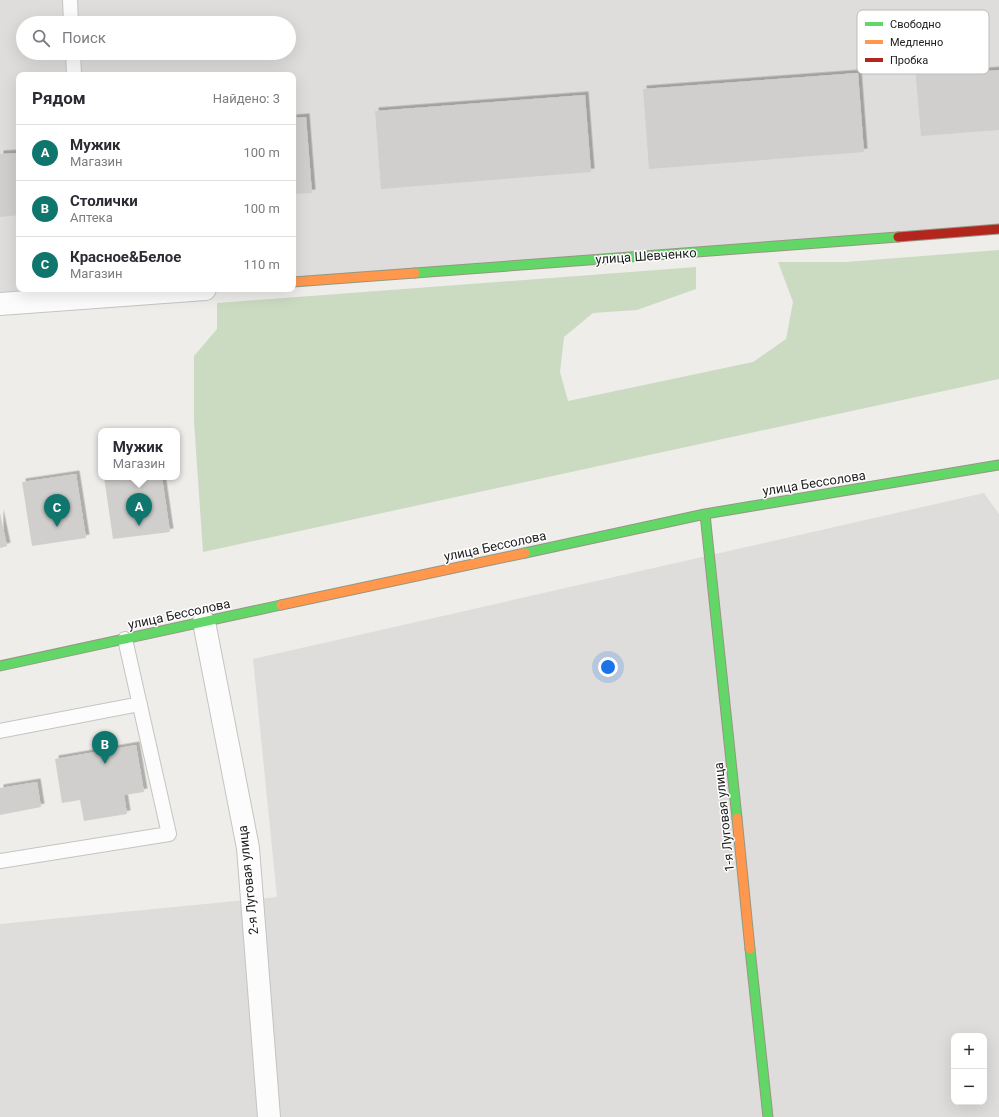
<!DOCTYPE html>
<html lang="ru">
<head>
<meta charset="utf-8">
<style>
	:root { --surface:#fff; --page:#f7f7f7; --text:#2b2b33; --muted:#7c7c81; --line:#e1e1e2; --accent:#0f766e }
	body { margin:0; font-family:Roboto,sans-serif; background:var(--page); color:var(--text) }
	.controls { position:absolute; right:12px; bottom:12px; display:grid; overflow:hidden; border-radius:8px; box-shadow:0 4px 16px #0002 }
	.controls button { width:36px; height:36px; display:grid; place-items:center; padding:0; border:0; border-bottom:1px solid var(--line); background:var(--surface); color:var(--text); font:20px sans-serif }
	.you { position:absolute; left:608px; top:667px; width:14px; height:14px; margin:-10px; border:3px solid #fff; border-radius:50%; background:#1a73e8; box-shadow:0 0 0 6px #1a73e833 }
	.badge { display:grid; place-items:center; width:26px; height:26px; border-radius:50%; background:var(--accent); color:#fff; font-size:13px; font-weight:700 }
	.pin { position:absolute; translate:-50% -33px; filter:drop-shadow(0 1px 2px #0008) }
	.pin::after { content:''; position:absolute; top:21px; width:14px; height:12px; background:inherit; clip-path:polygon(0 0,100% 0,50% 100%) }
	.popup { position:absolute; left:98px; top:428px; width:82px; height:52px; box-sizing:border-box; display:grid; place-content:center; border-radius:8px; background:var(--surface); filter:drop-shadow(0 1px 3px #0005); font-size:13px; white-space:nowrap; color:var(--muted) }
	.popup b { font-size:15px; color:var(--text) }
	.popup::after { content:''; position:absolute; left:50%; top:100%; margin-left:-8px; border:8px solid transparent; border-top-color:var(--surface) }
	.list { margin:0; padding:0; list-style:none }
	h2 { display:flex; justify-content:space-between; align-items:center; height:52px; margin:0; padding:0 16px; font-size:17px }
	h2 small { font-size:13px; font-weight:400; color:var(--muted) }
	.list li { display:grid; grid-template-columns:26px 1fr auto; gap:12px; align-items:center; box-sizing:border-box; height:56px; padding:0 16px; border-top:1px solid var(--line) }
	.list b { display:block; font-size:15px; white-space:nowrap }
	.list p { margin:0; font-size:13px; white-space:nowrap; color:var(--muted) }
	.list em { font-size:13px; font-style:normal; color:var(--muted) }
	.icon { flex:none; width:22px; height:22px; fill:none; stroke:currentColor; stroke-width:2; stroke-linecap:round; stroke-linejoin:round }
	.map { position:relative; flex:none; width:999px; height:1117px; overflow:hidden }
	.search { position:absolute; background:var(--surface); box-shadow:0 4px 16px #0002; left:16px; top:16px; width:280px; height:44px; display:flex; align-items:center; gap:10px; box-sizing:border-box; padding:0 14px; border-radius:22px; color:var(--muted); font-size:15px }
	.panel { position:absolute; background:var(--surface); box-shadow:0 4px 16px #0002; left:16px; top:72px; width:280px; height:220px; border-radius:8px }
	.map>svg:first-child { display:block }
	.residential { fill:#dedddb; fill-rule:evenodd }
	.forest { fill:#cbdbc2 }
	.building { fill:#d1cfcd; filter:url(#shadow) }
	.lines { fill:none; stroke-linecap:round; stroke-linejoin:round }
	.lane-casing { stroke:#c4c4c2; stroke-width:16 }
	.street-casing { stroke:#c4c4c2; stroke-width:24 }
	.fast-casing { stroke:#959783; stroke-width:11 }
	.slow-casing { stroke:#959783; stroke-width:11 }
	.jam-casing { stroke:#959783; stroke-width:11 }
	.lane { stroke:#fcfcfc; stroke-width:14 }
	.street { stroke:#fcfcfc; stroke-width:22 }
	.fast { stroke:#63d668; stroke-width:9 }
	.slow { stroke:#ff974d; stroke-width:9 }
	.jam { stroke:#b3261e; stroke-width:9 }
	.labels { text-anchor:middle; dominant-baseline:central; stroke-width:3; stroke-linejoin:round; paint-order:stroke }
	.street-label { font-size:13px; fill:#212121; stroke:#fff }
	.key { fill:#fff; stroke:#bcbcbc; stroke-width:1 }
	.key-label { font-size:11px; fill:#212121 }
</style>
</head>
<body>
<div class="map">
<svg width="999" height="1117" viewBox="0 0 999 1117">
	<defs>
		<filter id="shadow"><feDropShadow dx="3.5" dy="-3.5" stdDeviation="0" flood-color="#0004"/></filter>
	</defs>
	<rect width="100%" height="100%" fill="#eeedea"/>
	<path class="residential" d="M0,0H999V229L293,282V75H19V289H205L0,304ZM23,23H289V53H23Z
		M984,493L999,514V1117H0V924L277,897L253,659ZM954,1036H984V1102H954Z"/>
	<path class="forest" d="M999,250V379L203,552L194,422V356L217,329V303L696,267V289L637,310L593,313L564,337L560,372L568,401L753,362L786,339L793,302L778,262H846Z"/>
	<path class="building" d="M958,64V73L999,70V130L921,136L915,67Z
		M858,73L864,152L649,169L643,89Z
		M585,95L591,172L381,189L375,111Z
		M306,117L312,193L293,194V118Z
		M19,153V215L0,217V154Z
		M76,474L86,538L32,546L22,482Z
		M104,477H162L170,532L113,539Z
		M0,513L7,546L0,548Z
		M136,745L144,792L124,795L127,814L84,821L80,800L62,803L55,759Z
		M37,782L41,807L0,815V788Z"/>
	<g class="lines">
		<g class="lane-casing">
			<path id="lane" d="M70,0L71,23
				M73,53L74,75
				M0,731L140,704
				M0,861L169,834L125,639"/>
		</g>
		<g class="street-casing">
			<path id="street" d="M0,304L205,289
				M204,622L248,848L269,1117"/>
		</g>
		<g class="fast-casing">
			<path id="fast" d="M415,273L898,237
				M705,514L737,818
				M525,553L705,514L999,465
				M0,666L281,605
				M750,949L768,1117"/>
		</g>
		<g class="slow-casing">
			<path id="slow" d="M293,282L415,273
				M281,605L525,553
				M737,818L750,949"/>
		</g>
		<g class="jam-casing">
			<path id="jam" d="M898,237L999,229"/>
		</g>
		<use href="#lane" class="lane"/>
		<use href="#street" class="street"/>
		<use href="#fast" class="fast"/>
		<use href="#slow" class="slow"/>
		<use href="#jam" class="jam"/>
	</g>
	<g class="labels">
		<g class="street-label">
			<text transform="translate(646 256) rotate(-4)">улица Шевченко</text>
			<text transform="translate(814 483) rotate(-9)">улица Бессолова</text>
			<text transform="translate(495 546) rotate(-12)">улица Бессолова</text>
			<text transform="translate(179 614) rotate(-12)">улица Бессолова</text>
			<text transform="translate(724 817) rotate(-96)">1-я Луговая улица</text>
			<text transform="translate(248 880) rotate(-96)">2-я Луговая улица</text>
		</g>
	</g>
	<rect x="857" y="10" width="132" height="64" rx="6" class="key"/>
	<rect x="865" y="22" width="18" height="4" fill="#63d668"/>
	<rect x="865" y="40" width="18" height="4" fill="#ff974d"/>
	<rect x="865" y="58" width="18" height="4" fill="#b3261e"/>
	<g class="key-label">
		<text x="890" y="28">Свободно</text>
		<text x="890" y="46">Медленно</text>
		<text x="890" y="64">Пробка</text>
	</g>
</svg>
<div class="controls">
<button>+</button>
<button>−</button>
</div>
<div class="you"></div>
<div class="pin badge" style="left:139px;top:526px">A</div>
<div class="popup"><b>Мужик</b>Магазин</div>
<div class="pin badge" style="left:105px;top:764px">B</div>
<div class="pin badge" style="left:57px;top:527px">C</div>
<div class="search"><svg class="icon" aria-label="search" viewBox="0 0 24 24"><circle cx="10" cy="10" r="6"/><path d="M15 15l6 6"/></svg>Поиск</div>
<section class="panel">
<h2>Рядом<small>Найдено: 3</small></h2>
<ul class="list">
<li><span class="badge">A</span><div><b>Мужик</b><p>Магазин</p></div><em>100 m</em></li>
<li><span class="badge">B</span><div><b>Столички</b><p>Аптека</p></div><em>100 m</em></li>
<li><span class="badge">C</span><div><b>Красное&amp;Белое</b><p>Магазин</p></div><em>110 m</em></li>
</ul>
</section>
</div>
</body>
</html>
